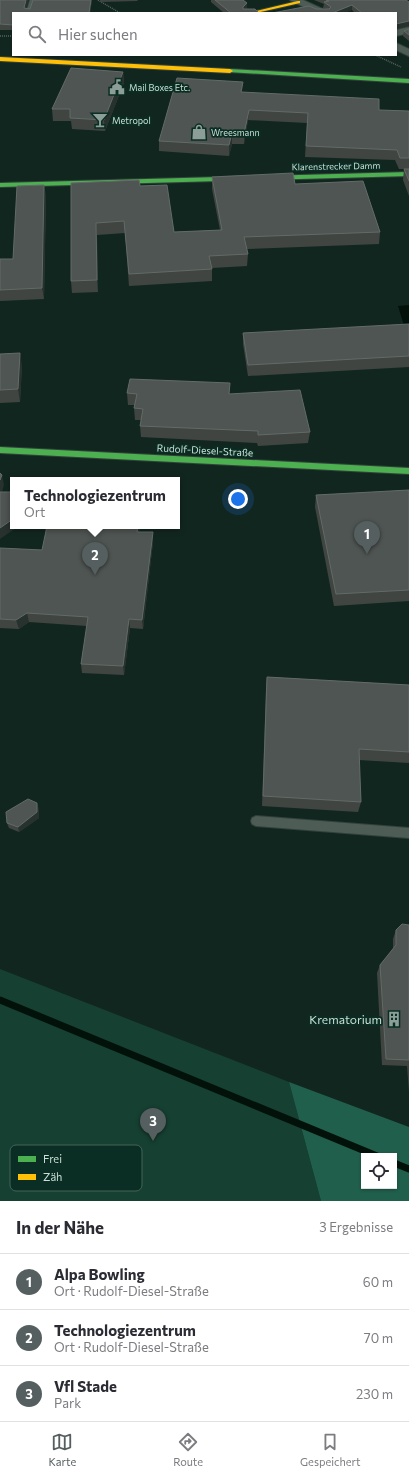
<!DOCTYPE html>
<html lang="de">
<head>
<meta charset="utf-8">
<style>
	:root { --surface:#fff; --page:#f2f2f3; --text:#2b2b33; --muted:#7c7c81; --line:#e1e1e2; --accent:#565f60 }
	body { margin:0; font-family:Commissioner,sans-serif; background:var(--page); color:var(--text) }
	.controls { position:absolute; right:12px; bottom:12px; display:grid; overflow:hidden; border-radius:0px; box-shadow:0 1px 3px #0004 }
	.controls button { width:36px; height:36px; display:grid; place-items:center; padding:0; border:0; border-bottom:1px solid var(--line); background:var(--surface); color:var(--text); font:20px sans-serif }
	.you { position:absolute; left:238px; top:499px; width:14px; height:14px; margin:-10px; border:3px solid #fff; border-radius:50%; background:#1a73e8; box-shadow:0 0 0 6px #1a73e833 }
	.badge { display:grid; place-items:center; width:26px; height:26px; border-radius:50%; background:var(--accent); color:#fff; font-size:13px; font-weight:700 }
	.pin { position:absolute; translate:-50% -33px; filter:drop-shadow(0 1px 2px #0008) }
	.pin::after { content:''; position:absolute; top:21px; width:14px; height:12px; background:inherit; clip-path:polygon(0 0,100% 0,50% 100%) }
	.popup { position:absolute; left:10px; top:477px; width:170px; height:52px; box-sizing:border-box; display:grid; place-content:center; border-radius:0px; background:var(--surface); filter:drop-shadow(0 1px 3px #0005); font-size:13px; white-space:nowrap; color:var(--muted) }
	.popup b { font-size:15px; color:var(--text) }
	.popup::after { content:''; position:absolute; left:50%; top:100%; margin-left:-8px; border:8px solid transparent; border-top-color:var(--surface) }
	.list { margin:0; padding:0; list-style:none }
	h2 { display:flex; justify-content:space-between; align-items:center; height:52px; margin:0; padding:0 16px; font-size:17px }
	h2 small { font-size:13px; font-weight:400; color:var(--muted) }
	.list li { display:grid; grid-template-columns:26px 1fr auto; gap:12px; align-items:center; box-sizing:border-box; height:56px; padding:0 16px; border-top:1px solid var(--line) }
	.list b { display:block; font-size:15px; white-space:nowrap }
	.list p { margin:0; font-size:13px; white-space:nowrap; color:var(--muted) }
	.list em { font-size:13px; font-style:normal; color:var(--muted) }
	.icon { flex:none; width:22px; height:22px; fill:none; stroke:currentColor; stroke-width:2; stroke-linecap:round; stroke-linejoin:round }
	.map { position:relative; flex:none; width:409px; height:1201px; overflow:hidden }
	.search { position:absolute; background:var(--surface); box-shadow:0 1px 3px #0004; left:12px; right:12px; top:12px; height:44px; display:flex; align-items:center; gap:10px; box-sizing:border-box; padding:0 14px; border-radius:0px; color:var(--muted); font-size:15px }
	.sheet { height:220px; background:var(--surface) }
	nav { display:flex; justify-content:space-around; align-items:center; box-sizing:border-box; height:56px; border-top:1px solid var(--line); background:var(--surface); font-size:11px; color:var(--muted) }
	nav a { display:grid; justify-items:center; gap:2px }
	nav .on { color:var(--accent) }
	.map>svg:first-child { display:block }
	.green { fill:#164032 }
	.forest { fill:#205f4b; fill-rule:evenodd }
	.water { fill:#02120b }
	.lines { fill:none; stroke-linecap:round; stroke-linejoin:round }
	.stream { stroke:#02120b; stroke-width:7 }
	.lane-casing { stroke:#32413b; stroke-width:2 }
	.street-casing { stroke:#32413b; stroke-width:2 }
	.fast-casing { stroke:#32413b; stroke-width:2 }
	.slow-casing { stroke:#32413b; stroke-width:2 }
	.path { stroke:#586460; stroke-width:1.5; stroke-dasharray:1 1; stroke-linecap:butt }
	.lane { fill:#4e5c56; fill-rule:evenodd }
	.street { fill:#4e5c56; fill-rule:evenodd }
	.fast { fill:#4caf50; fill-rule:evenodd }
	.slow { fill:#ffc107; fill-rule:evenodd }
	.wall { fill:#404542 }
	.shaded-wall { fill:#27312e }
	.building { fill:#4f5552; stroke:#626b67 }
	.labels { text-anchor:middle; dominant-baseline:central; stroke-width:3.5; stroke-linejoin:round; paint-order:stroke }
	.far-poi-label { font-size:9px; fill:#ccdfd7; stroke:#0a2e23; text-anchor:start }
	.far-street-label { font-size:9px; fill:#ccdfd7; stroke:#0a2e23 }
	.street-label { font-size:10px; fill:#ccdfd7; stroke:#0a2e23 }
	.near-poi-label { font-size:12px; fill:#ccdfd7; stroke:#0a2e23; text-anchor:end }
	.key { fill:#0a2e23; stroke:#446359; stroke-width:1 }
	.key-label { font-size:11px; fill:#ccdfd7 }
</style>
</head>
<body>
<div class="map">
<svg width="409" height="1201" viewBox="0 0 409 1201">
	<rect width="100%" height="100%" fill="#122620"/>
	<path class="green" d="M0,969L289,1082L321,1201H0Z"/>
	<path class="forest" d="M289,1082L409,1127V1201H321ZM364,1156H394V1186H364Z"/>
	<path class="water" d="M409,305V329H405L398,306Z"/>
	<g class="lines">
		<path class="stream" d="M0,1000L377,1156
			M394,1163L409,1169"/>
		<g class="lane-casing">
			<path id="lane" d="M30,0H34L30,13H26Z
				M256,816L409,828V838L256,826L252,824L251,821L252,818Z"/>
		</g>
		<g class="street-casing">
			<path id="street" d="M290,0H303L327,11L329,13H316Z
				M409,27V33L396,36V30Z
				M396,43L409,49V56L396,50Z"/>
		</g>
		<g class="fast-casing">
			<path id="fast" d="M230,69L409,79V83L228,72L227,71Z
				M409,172V176L0,187V183Z
				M0,447L409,468V474L0,453Z"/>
		</g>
		<g class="slow-casing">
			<path id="slow" d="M298,1H300V3L256,13H248Z
				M0,57L230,69L233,71L230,73L0,61Z"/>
		</g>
		<path class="path" d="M98,0L120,13
			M0,36H13
			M375,55L401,67"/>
		<use href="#lane" class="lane"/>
		<use href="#street" class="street"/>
		<use href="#fast" class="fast"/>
		<use href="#slow" class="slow"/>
	</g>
	<path class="wall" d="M0,0L26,8L30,9L92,0L90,13H13V30H0Z
		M100,0H138L137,1L100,2Z
		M211,0H243L247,3V8L246,9L259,13H224L211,2Z
		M314,0H406L409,26L396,29V13H355L352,10L316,9H326L323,8L324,4Z
		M409,29V41L403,36L404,31Z
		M123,72L124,83L105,131L72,129L71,121H53L52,109Z
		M242,92L379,110L409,111V169H399L395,160L305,157L307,123L248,120L244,144H232L229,156L159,151V141Z
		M404,169H409V196L403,180Z
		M212,177L295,184L380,232L379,244L247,249L248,254L247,266L212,268V281L129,286L125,233L97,235L98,292L72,293L71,281V183L140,186L174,232L220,230L212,189Z
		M46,195L44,299L0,301V259H13Z
		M409,324V367L248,376L243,344V333Z
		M0,354L22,365L20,402L0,403Z
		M127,393L230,394L310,432L308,443L258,446L257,443L141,437L140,426L141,420H135L134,408L135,405H128Z
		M409,490V601L334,606L315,507L316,495Z
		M47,526H140L139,532L153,542L143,629L130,628L124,675L82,673L81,664L87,626L29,622L19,629L0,628V548L42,550Z
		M267,677L409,685V763L359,760L361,802L358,812L262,806L266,688Z
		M39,809V818L19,832L9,828L7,823Z
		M409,925V1092L407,1066L382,1065L377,973L380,965L393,950V939L396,930Z"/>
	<path class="shaded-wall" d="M26,0H29L25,13L24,8Z
		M91,0H92L90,13H89Z
		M247,3V8L243,12V7Z
		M352,5V10L345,13H332Z
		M409,21V26L396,29V24Z
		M123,72L124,83L105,131L104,120Z
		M243,82L242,92H241Z
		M249,110L248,120L244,144V134Z
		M232,133V144L229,156V145Z
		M44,185L46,195L44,299L42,288Z
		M96,223L97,235L98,292L97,280Z
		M20,353L22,365L20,402L18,389Z
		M2,475L4,485L0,498V480Z
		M13,519V526H19L0,539V528Z
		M138,526H140L138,541L137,532Z
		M153,532V542L143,629L142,620Z
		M27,613L29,622L19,629L16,620Z
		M129,619L130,628L124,675L123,666Z
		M37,803L39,809V818L19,832L18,827Z"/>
	<path class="building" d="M0,0H26L24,8L30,9L33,0H91L89,13H13V25L0,24Z
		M215,0H243L247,3L243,7V9H255L259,13H231Z
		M326,0H406L409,2V21L396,24V13H362L352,5L332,13H272L309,6L316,9H329L331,7L324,2L329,1Z
		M409,29V35L404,31Z
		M71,68L123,72L104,120L70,118V109H52Z
		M177,78L243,82L241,92L379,99V110L409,111V158H400L397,150L306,146L308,113L249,110L244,134L232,133L229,145L159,141Z
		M404,169H409V181Z
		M293,173L295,184L363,181L380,232L244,237L248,254L209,256L212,269L129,274L124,221L96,223L97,280L71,281V183L139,180L140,186L167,185L174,232L222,230L212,177Z
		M44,185L42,288L0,290V259H13L17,186Z
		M409,324V356L248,365L243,333Z
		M20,353L18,389L0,390V354Z
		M130,379L230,383L229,394L300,390L310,432L258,435V431L140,426L143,409L134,408L137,394L127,393Z
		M0,473L2,475L0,480Z
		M409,490V590L336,594L316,495Z
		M0,492H12L13,493V519L0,528Z
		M47,526H138L137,532H153L142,620L129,619L123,666L81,664L88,617L27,613L16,620L0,619V548L42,550Z
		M267,677L409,685V752L359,749L361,802L263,796Z
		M28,799L37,803V812L18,827L7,823L6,812Z
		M402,924L409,925V1060L386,1059L380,965L396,945V930Z"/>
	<defs>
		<g id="civic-bare" transform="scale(1.2)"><path d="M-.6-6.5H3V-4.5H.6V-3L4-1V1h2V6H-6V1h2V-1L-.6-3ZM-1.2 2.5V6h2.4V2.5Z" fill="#8b9e97" stroke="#0a2e23" stroke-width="2.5" paint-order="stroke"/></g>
		<g id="bar-bare" transform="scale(1.2)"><path d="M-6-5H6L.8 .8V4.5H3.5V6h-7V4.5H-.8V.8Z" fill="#8b9e97" stroke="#0a2e23" stroke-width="2.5" paint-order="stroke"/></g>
		<g id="shop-bare" transform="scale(1.2)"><path d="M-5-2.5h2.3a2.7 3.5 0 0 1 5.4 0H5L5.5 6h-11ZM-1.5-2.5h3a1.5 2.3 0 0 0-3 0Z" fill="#8b9e97" stroke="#0a2e23" stroke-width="2.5" paint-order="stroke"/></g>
		<g id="building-bare" transform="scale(1.2)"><path d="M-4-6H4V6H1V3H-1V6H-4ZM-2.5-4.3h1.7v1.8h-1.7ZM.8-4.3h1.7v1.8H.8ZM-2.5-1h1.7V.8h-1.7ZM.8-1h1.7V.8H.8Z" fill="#8b9e97" stroke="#0a2e23" stroke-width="2.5" paint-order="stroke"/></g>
	</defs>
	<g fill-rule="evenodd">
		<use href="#civic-bare" x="117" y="87"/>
		<use href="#bar-bare" x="100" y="120"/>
		<use href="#shop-bare" x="199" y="132"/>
		<use href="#building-bare" x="394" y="1019"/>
	</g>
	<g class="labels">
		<g class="far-poi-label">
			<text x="129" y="87">Mail Boxes Etc.</text>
			<text x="112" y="120">Metropol</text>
			<text x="211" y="132">Wreesmann</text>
		</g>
		<g class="far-street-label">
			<text transform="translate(336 166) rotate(-1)">Klarenstrecker Damm</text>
		</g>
		<g class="street-label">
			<text transform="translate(205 450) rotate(3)">Rudolf-Diesel-Straße</text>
		</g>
		<g class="near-poi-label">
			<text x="382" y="1019">Krematorium</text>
		</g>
	</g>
	<rect x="10" y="1145" width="132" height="46" rx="6" class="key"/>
	<rect x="18" y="1156" width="18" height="6" fill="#4caf50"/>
	<rect x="18" y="1174" width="18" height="6" fill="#ffc107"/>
	<g class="key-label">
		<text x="43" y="1163">Frei</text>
		<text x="43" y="1181">Zäh</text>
	</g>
</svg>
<div class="controls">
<button><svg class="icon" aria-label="locate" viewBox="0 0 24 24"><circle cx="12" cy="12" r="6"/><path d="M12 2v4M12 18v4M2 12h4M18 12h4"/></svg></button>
</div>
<div class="you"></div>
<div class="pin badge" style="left:367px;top:554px">1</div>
<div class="pin badge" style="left:95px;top:575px">2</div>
<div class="popup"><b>Technologiezentrum</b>Ort</div>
<div class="pin badge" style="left:153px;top:1141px">3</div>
<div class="search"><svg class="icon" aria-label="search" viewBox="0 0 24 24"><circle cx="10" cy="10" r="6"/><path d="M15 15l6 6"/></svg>Hier suchen</div>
</div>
<section class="sheet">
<h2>In der Nähe<small>3 Ergebnisse</small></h2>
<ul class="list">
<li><span class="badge">1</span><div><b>Alpa Bowling</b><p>Ort · Rudolf-Diesel-Straße</p></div><em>60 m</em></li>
<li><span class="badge">2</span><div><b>Technologiezentrum</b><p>Ort · Rudolf-Diesel-Straße</p></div><em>70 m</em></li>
<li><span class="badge">3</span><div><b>Vfl Stade</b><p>Park</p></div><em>230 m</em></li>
</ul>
</section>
<nav>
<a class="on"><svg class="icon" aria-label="map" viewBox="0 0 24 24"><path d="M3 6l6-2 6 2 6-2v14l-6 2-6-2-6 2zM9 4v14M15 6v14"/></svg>Karte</a>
<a><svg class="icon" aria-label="directions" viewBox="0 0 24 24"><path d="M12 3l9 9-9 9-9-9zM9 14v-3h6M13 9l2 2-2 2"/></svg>Route</a>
<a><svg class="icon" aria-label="saved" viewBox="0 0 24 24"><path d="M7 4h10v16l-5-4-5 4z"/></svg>Gespeichert</a>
</nav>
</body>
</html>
